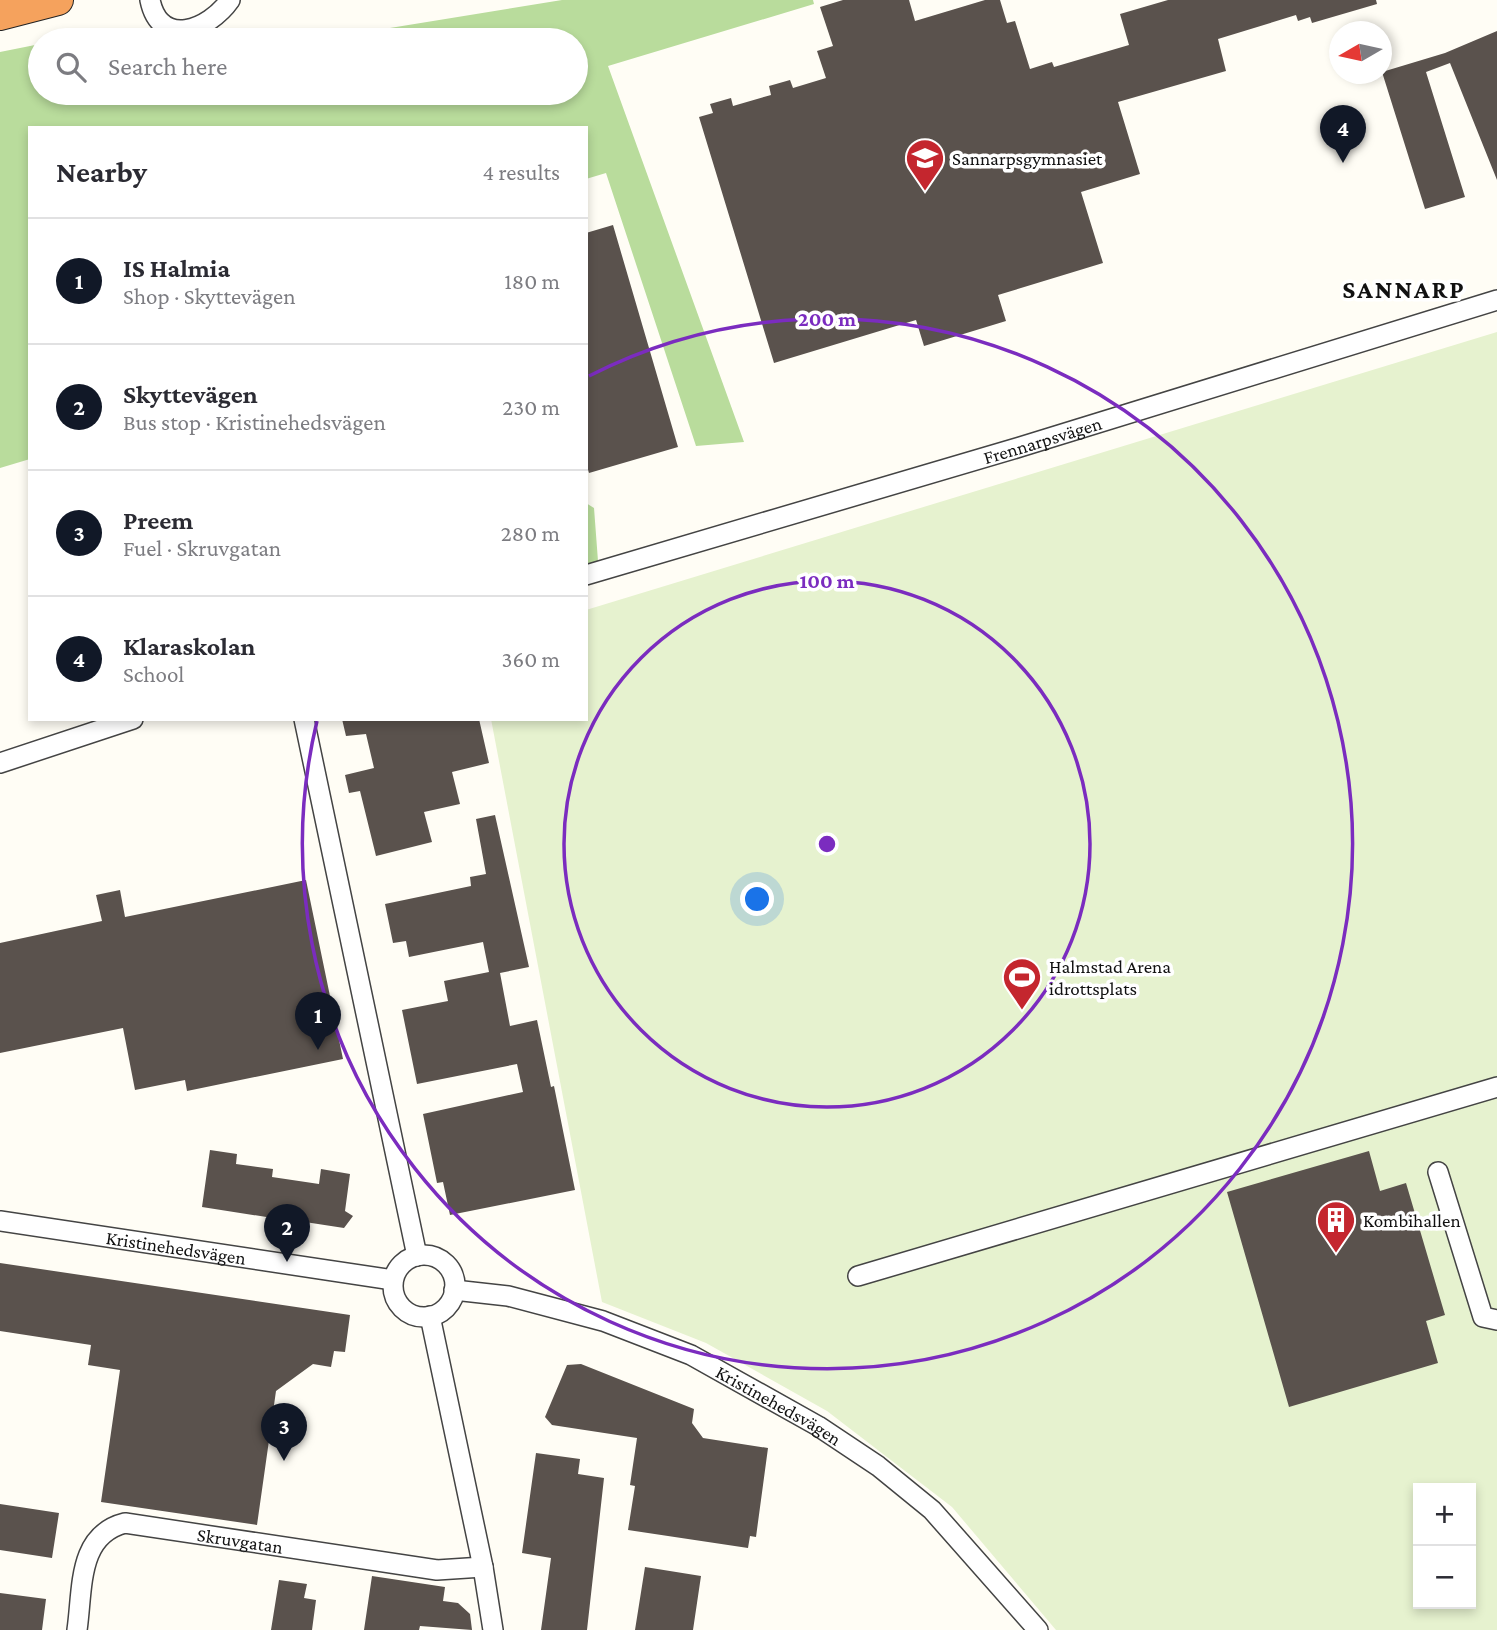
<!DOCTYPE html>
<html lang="en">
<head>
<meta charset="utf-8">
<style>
	:root { --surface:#fff; --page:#f2f2f3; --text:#2b2b33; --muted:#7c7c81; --line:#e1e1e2; --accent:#111827 }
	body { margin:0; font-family:"Crimson Pro",serif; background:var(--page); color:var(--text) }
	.controls { position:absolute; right:21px; bottom:21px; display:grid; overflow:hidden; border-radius:0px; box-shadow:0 4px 10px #0003 }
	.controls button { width:63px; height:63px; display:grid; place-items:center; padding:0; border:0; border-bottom:2px solid var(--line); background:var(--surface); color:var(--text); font:35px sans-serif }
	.compass { position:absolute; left:1329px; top:21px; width:63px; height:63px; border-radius:50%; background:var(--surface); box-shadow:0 4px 10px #0003; rotate:261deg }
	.you { position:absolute; left:758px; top:900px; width:24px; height:24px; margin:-18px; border:5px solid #fff; border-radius:50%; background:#1a73e8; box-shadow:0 0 0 10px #1a73e833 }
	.badge { display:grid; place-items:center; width:46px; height:46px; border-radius:50%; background:var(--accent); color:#fff; font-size:23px; font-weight:700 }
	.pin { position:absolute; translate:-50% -58px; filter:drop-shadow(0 2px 4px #0008) }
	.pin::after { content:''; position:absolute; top:37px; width:24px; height:21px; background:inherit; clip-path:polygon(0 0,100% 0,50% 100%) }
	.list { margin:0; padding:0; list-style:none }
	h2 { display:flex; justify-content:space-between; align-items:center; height:91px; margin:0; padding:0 28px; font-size:30px }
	h2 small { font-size:23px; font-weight:400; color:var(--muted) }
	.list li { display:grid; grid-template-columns:46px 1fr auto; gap:21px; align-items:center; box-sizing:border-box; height:126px; padding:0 28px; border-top:2px solid var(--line) }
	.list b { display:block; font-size:26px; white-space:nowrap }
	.list p { margin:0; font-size:23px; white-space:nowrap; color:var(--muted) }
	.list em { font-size:23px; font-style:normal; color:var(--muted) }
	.icon { flex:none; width:38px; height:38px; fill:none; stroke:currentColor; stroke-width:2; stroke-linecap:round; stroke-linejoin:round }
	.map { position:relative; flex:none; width:1497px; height:1630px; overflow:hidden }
	.search { position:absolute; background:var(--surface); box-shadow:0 4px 10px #0003; left:28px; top:28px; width:560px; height:77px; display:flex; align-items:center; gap:18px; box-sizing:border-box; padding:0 24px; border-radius:38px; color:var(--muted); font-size:26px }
	.panel { position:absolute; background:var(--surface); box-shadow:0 4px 10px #0003; left:28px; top:126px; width:560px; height:595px; border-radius:0px }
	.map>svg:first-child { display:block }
	.forest { fill:#b9dc9c }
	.pitch { fill:#e6f2cf; fill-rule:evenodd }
	.building { fill:#5a524d }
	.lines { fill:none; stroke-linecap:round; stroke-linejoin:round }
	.minor-casing { stroke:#444; stroke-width:22 }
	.highway-casing { stroke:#222; stroke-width:32 }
	.minor { stroke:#fff; stroke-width:19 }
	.highway { stroke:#f5a25d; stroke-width:30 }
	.ring { fill:none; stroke:#7b2cbf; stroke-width:3.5 }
	.labels { text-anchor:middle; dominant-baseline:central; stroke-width:7; stroke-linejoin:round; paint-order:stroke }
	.poi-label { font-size:19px; fill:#111; stroke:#fff; text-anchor:start }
	.street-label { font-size:19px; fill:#111; stroke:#fff }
	.district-label { font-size:26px; font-weight:bold; letter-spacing:2px; fill:#111; stroke:#fff }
	.centre { fill:#7b2cbf; stroke:#fff; stroke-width:3.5 }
	.ring-label { font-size:21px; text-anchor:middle; font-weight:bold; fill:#7b2cbf; stroke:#fff; stroke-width:7; stroke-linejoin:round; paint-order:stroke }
</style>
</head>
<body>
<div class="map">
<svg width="1497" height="1630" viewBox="0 0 1497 1630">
	<rect width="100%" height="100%" fill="#fffdf5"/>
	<path class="forest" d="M562,0H813L814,4L608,66L744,442L696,446L606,173L586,179V128H30V459L0,468V52L40,44V93H576V40H316Z
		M586,503L594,508L598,561L586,565Z"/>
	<path class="pitch" d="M1497,332V1630H1056L952,1507L827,1411L706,1343L602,1302L491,719H586V610ZM1418,1488H1471V1604H1418Z"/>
	<path class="building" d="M843,0H909L915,21L985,0H1000L1007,23L1015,21L1030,69L1052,62L1054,67L1129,45L1120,14L1168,0H1376L1377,4L1312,23L1310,17L1298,21L1296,15L1218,39L1226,71L1118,102L1140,174L1081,192L1103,263L998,295L1006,321L924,346L916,320L774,363L699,117L713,113L710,104L731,98L733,106L771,95L769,86L790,80L793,88L826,78L817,51L833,46L820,7Z
		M1497,31V180L1450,63L1426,72L1465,197L1425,209L1382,72L1445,53Z
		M613,225L678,447L589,473L586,463V233Z
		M342,719H479L489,763L452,772L460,804L424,812L432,842L376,856L360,791L349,793L345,775L374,768L366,734L346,736Z
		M495,815L529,967L500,973L510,1026L537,1020L551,1087L554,1086L575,1190L450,1215L443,1182L437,1183L423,1114L523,1092L517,1064L417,1084L402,1010L448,1001L444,981L489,972L483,942L409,957L406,941L393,943L385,904L471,886L470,877L486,874L476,819Z
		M306,880L343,1059L187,1091L185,1080L135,1090L123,1028L0,1053V943L102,921L96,895L120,890L125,917Z
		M210,1150L237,1154L236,1164L273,1169L272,1177L319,1184L321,1169L350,1174L345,1211L353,1216L344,1228L292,1220L286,1225L279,1219L202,1207Z
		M1369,1151L1380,1191L1406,1183L1445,1315L1426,1321L1438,1363L1289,1407L1227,1192Z
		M0,1263L350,1315L345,1352L334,1351L331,1367L313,1364L276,1391L257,1525L101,1502L120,1370L88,1365L91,1345L0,1331Z
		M581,1364L694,1409L692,1423L703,1438L768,1448L756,1537L750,1536L748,1548L628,1530L635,1486L630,1485L637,1438L552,1425L545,1417L567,1365Z
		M536,1453L580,1459L578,1474L604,1478L587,1630H541L551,1558L522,1553Z
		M0,1504L59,1513L52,1558L0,1550Z
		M645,1567L701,1576L693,1630H635Z
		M372,1576L445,1587L443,1601L458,1603L470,1614L472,1630L420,1626L419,1630H364Z
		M279,1580L307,1584L304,1598L316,1600L312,1630H271Z
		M0,1593L46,1599L42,1630H0Z"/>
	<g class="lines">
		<g class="minor-casing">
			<g id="minor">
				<path d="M150,0C160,49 209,30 230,0"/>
				<path id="s1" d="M586,575L1020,447L1497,300"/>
				<path d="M304,719L417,1256"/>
				<path d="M0,763L133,719"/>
				<path d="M1438,1172L1483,1317L1497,1320"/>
				<path id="s2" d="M0,1221L393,1280"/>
				<circle cx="424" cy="1286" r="31"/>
				<path d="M858,1276L1497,1087"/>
				<path id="s3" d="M454,1290L508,1296L603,1321L691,1355L818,1426L878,1466L932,1510L1038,1630"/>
				<path d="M430,1316L483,1567L493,1630"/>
				<path id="s4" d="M77,1630C83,1589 77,1535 125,1523L437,1570L483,1567"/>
			</g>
		</g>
		<g class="highway-casing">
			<path id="highway" d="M0,15L58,0"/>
		</g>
		<use href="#minor" class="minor"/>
		<use href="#highway" class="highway"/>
	</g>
	<g class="ring">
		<circle cx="827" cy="844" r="263"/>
		<path d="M589 376A525 525 0 1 1 317 721"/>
	</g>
	<defs>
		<g id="school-pin" transform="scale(2.0125)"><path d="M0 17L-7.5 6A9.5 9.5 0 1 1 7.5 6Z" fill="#c4262e" stroke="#fff"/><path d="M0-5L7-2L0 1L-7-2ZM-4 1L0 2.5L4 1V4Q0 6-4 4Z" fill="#fff"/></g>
		<g id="stadium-pin" transform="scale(2.0125)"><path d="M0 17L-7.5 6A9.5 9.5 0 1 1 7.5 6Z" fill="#c4262e" stroke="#fff"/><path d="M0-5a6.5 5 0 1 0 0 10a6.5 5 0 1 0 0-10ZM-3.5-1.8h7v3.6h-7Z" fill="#fff"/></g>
		<g id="building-pin" transform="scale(2.0125)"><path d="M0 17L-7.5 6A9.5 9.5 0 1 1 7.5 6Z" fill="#c4262e" stroke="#fff"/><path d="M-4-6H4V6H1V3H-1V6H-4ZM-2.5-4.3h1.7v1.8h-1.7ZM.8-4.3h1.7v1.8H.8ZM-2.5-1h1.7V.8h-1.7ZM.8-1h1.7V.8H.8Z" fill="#fff"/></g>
	</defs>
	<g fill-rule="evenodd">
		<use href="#school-pin" x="925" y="158"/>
		<use href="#stadium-pin" x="1022" y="977"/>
		<use href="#building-pin" x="1336" y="1220"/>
	</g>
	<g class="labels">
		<g class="poi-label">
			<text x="952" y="158">Sannarpsgymnasiet</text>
			<text x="1049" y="966">Halmstad Arena<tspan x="1049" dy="22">idrottsplats</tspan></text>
			<text x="1363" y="1220">Kombihallen</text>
		</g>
		<g class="street-label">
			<text stroke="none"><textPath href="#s1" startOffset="476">Frennarpsvägen</textPath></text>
			<text stroke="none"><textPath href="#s2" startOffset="178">Kristinehedsvägen</textPath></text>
			<text stroke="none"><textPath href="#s3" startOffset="348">Kristinehedsvägen</textPath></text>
			<text stroke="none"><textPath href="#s4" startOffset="243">Skruvgatan</textPath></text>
		</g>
		<g class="district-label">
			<text x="1404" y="289">SANNARP</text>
		</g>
	</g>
	<circle cx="827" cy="844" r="10" class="centre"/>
	<g class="ring-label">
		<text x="827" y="326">200 m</text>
		<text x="827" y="588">100 m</text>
	</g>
</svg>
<div class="controls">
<button>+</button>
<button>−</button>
</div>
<svg class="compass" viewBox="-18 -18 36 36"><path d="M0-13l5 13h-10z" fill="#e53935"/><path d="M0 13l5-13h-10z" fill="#7c7c81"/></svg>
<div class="you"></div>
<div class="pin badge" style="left:318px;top:1050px">1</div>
<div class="pin badge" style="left:287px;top:1262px">2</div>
<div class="pin badge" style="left:284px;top:1461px">3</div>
<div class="pin badge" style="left:1343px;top:163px">4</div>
<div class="search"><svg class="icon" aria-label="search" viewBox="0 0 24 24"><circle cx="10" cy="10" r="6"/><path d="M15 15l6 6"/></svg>Search here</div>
<section class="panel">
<h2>Nearby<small>4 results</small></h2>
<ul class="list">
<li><span class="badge">1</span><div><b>IS Halmia</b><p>Shop · Skyttevägen</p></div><em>180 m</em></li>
<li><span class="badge">2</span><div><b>Skyttevägen</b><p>Bus stop · Kristinehedsvägen</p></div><em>230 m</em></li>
<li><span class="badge">3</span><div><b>Preem</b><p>Fuel · Skruvgatan</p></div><em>280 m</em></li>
<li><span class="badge">4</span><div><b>Klaraskolan</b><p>School</p></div><em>360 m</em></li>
</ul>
</section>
</div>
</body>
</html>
